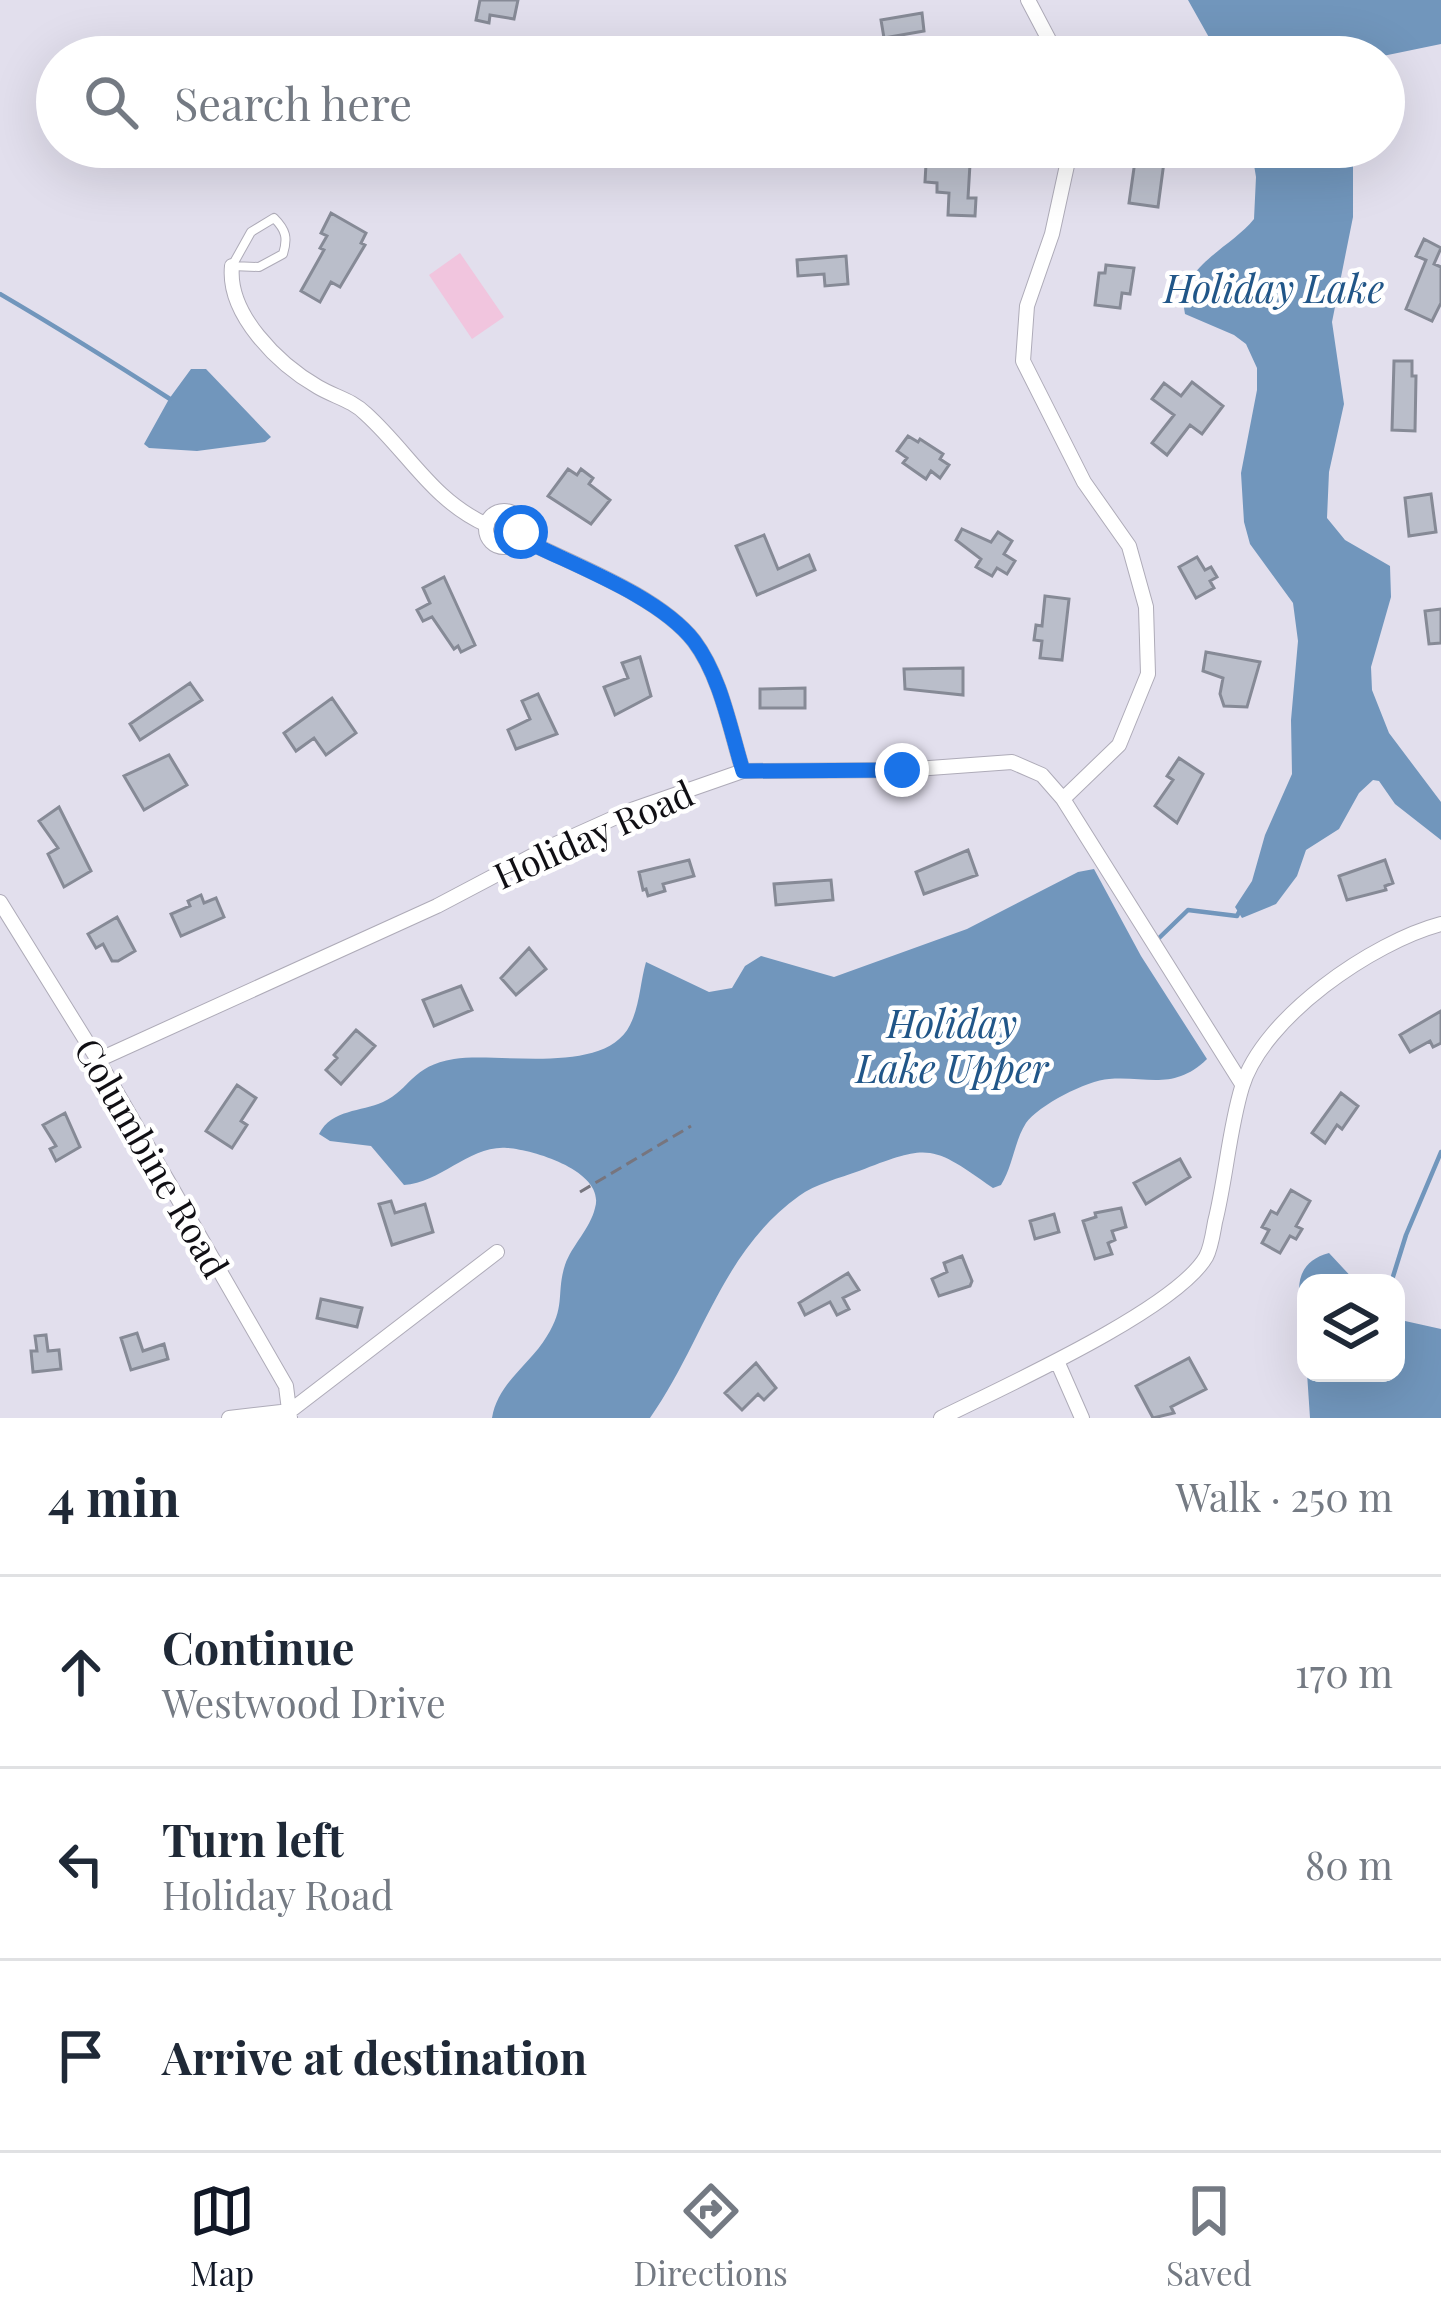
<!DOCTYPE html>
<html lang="en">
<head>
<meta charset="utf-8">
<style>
	:root { --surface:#fff; --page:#f6f6f7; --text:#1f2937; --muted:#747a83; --line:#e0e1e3; --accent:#111827 }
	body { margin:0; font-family:"Playfair Display",serif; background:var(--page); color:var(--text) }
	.controls { position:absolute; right:36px; bottom:36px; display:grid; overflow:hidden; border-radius:24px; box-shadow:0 12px 48px #0002 }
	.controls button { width:108px; height:108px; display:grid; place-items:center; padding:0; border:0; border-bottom:3px solid var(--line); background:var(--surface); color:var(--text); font:60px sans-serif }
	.stop { position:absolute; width:36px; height:36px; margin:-27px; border:9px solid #1a73e8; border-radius:50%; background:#fff }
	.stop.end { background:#1a73e8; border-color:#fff; box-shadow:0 3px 12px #0008 }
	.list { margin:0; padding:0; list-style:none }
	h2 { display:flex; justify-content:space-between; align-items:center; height:156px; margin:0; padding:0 48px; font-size:51px }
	h2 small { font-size:39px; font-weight:400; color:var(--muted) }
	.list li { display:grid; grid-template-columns:78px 1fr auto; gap:36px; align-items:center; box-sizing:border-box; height:192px; padding:0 48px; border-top:3px solid var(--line) }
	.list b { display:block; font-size:45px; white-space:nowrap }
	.list p { margin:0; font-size:39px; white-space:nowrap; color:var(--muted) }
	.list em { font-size:39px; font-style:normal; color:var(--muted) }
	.icon { flex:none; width:66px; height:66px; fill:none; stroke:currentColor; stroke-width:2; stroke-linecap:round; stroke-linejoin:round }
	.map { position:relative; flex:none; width:1441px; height:1418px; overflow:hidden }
	.search { position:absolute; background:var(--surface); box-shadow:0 12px 48px #0002; left:36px; right:36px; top:36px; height:132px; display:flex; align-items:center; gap:30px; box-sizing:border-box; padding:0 42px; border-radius:66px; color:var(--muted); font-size:45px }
	.sheet { height:732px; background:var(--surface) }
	nav { display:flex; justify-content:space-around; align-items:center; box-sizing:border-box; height:168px; border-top:3px solid var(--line); background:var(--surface); font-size:33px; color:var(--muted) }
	nav a { display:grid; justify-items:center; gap:6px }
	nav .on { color:var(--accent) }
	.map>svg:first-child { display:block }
	.green { fill:#f1c5de }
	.water { fill:#7196bc }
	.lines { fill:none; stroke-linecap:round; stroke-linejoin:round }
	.stream { stroke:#7196bc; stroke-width:4.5 }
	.building { fill:#babeca; stroke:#868a96; stroke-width:3 }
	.service-casing { stroke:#aeabb8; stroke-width:10 }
	.minor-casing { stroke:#aeabb8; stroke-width:16 }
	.path { stroke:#77757e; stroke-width:3; stroke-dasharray:12 6; stroke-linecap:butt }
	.service { stroke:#fff; stroke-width:8 }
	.minor { stroke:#fff; stroke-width:14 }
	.route { stroke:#1a73e8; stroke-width:15 }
	.labels { text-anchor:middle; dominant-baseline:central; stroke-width:9; stroke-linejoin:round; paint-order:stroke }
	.street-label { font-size:36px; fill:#100f14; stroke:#fff }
	.water-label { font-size:39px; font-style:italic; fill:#215688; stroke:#fff }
</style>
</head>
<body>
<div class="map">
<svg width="1441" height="1418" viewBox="0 0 1441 1418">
	<rect width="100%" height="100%" fill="#e2dfed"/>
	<path class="green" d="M460,253L504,317L472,339L429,275Z"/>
	<path class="water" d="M1188,0H1441V44L1378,57H1220Z
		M1251,147H1353V217L1332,322L1344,404L1329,472L1327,518L1345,540L1390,566L1391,597L1371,667L1372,690L1389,733L1441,802V840L1395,804L1379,781L1373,780L1359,793L1339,829L1306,850L1297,876L1276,904L1242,918L1235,907L1252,881L1265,835L1292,774L1291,720L1298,641L1293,603L1250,544L1244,522L1241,473L1257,390V368L1246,344L1234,335L1185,314C1175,268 1230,249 1254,219L1256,177Z
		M191,369H206L271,437L265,442L197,451L149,448L144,444L169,399Z
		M1094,869L1141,956L1207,1059C1174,1091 1148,1076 1109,1079C1087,1080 1038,1106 1026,1123C1014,1142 1013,1166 1001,1185L993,1188C932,1145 930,1143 859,1171C840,1178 815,1184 799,1196C721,1252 703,1343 650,1418H492C498,1382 530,1365 547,1336C566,1306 556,1293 565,1265C572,1245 590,1229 595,1208C606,1172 535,1150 507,1148C470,1145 441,1183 404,1185L371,1146L330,1141L319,1134C332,1109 361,1112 383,1102C411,1089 411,1066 454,1059C500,1052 605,1076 630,1025C640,1005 640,983 646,962L709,992L732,988L745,966L761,956L834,977L967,929L1078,872Z
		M1329,1253L1357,1283H1306V1323C1296,1294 1292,1263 1329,1253Z
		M1396,1319L1441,1329V1418H1310L1307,1373H1396Z"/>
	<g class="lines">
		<path class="stream" d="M0,294C58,328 114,363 170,399
			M1157,940L1188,910L1237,916L1239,912
			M1391,1283L1406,1235L1441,1152"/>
	</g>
	<path class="building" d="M480,0H518L514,19L490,15L489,23L476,20Z
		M922,13L924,31L884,38L881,20Z
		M939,147H971L968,198H976L975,216L948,215L949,193L937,192V183L925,182L926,164H938Z
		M1137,147H1166L1158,207L1129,203Z
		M331,213L366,233L361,243L365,245L340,287L331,282L320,302L301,291L324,250L320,248L327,236L321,233Z
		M1424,239L1441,248L1434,264L1441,267V303L1432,321L1406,309L1426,260L1416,256Z
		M846,256L848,284L825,286L824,274L798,276L797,260Z
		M1106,265L1134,268L1130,294L1122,293L1120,308L1095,305L1099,273H1105Z
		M1394,361H1412V376H1416L1415,431L1392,430Z
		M1192,382L1223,406L1202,434L1190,425L1167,455L1152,443L1174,415L1152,399L1164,383L1181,396Z
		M908,436L918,442L920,439L943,454L940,459L949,465L940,478L931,471L926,479L903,463L907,458L897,451Z
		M568,469L577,475L581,469L593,478L589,484L610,500L591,524L548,496Z
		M1431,494L1436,532L1409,536L1405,498Z
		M962,529L991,542L998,532L1012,541L1004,554L1015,561L1007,574L997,568L992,576L976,567L981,559L956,540Z
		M764,535L778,569L809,555L815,570L757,595L736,546Z
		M1197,557L1205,570L1211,567L1217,577L1210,581L1214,588L1196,598L1179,567Z
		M444,577L475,645L461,652L458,646L454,649L432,617L423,621L417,610L430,603L423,588Z
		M1045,596L1069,599L1062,660L1040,658L1042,641L1034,640L1036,625L1042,626Z
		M1441,609V643L1429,644L1425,611Z
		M1206,652L1260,662L1247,707L1224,706L1220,694L1223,678L1203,671Z
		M640,657L651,696L615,715L604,687L628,678L622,663Z
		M963,668V695L905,689L904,669Z
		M190,683L202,700L140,740L130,724Z
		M805,688V708H760V689Z
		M538,694L557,734L516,749L508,730L530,719L522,701Z
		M332,698L356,733L326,755L314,738L296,751L284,733Z
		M169,755L187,785L144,810L124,776Z
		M1179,758L1203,774L1177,823L1155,806L1173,780L1167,776Z
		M59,807L91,871L64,887L48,854L58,848L39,821Z
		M968,850L977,875L924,894L916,872Z
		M689,860L694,876L663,884L665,891L648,896L646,889L643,890L639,872Z
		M1385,860L1393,883L1385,886L1386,890L1347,900L1339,876Z
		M831,880L833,900L776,905L774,884Z
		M201,895L204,903L216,898L224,917L181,936L171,914L190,906L188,901Z
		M117,917L135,951L118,961H112L103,944L96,948L88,934Z
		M529,948L546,969L516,995L501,978Z
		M461,986L472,1010L434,1026L423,1000Z
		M1441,1011V1043L1433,1047L1430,1041L1410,1052L1400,1035Z
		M356,1030L375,1046L341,1084L326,1070L337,1058L334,1055Z
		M237,1085L256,1098L241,1121L247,1125L232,1148L206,1131Z
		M1341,1093L1358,1106L1342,1129L1337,1125L1325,1143L1312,1133Z
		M65,1113L80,1147L56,1161L50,1149L56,1146L43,1125Z
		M1180,1159L1190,1177L1146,1204L1134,1183Z
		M1291,1190L1310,1201L1296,1226L1302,1229L1296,1239L1290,1236L1280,1253L1262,1243L1269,1230L1262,1227L1271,1211L1277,1214Z
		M391,1201L395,1213L425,1204L433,1232L392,1245L379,1204Z
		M1121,1208L1126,1227L1112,1231L1115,1240L1108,1243L1112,1254L1095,1259L1083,1221L1096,1217L1095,1213Z
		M1054,1214L1059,1232L1035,1239L1030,1221Z
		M962,1256L972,1281L970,1286L939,1296L932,1279L947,1272L944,1263Z
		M848,1273L859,1290L843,1298L849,1309L837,1315L830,1302L805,1315L799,1303Z
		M321,1299L362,1308L357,1327L317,1318Z
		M137,1333L143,1351L164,1344L168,1359L131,1370L121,1338Z
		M46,1335L48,1351L59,1350L61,1369L33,1372L31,1351H37L35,1336Z
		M1189,1358L1206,1389L1171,1407L1174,1413L1153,1418L1136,1386Z
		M756,1363L776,1388L764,1400L758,1394L742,1410L725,1393Z"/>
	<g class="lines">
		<g class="service-casing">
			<path id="service" d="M274,218C286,230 288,238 283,254L259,267L232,266L251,232Z"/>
		</g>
		<g class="minor-casing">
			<path id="minor" d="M1028,0L1058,57
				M232,266C227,314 278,364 318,387C335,397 352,400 366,414C409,453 432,500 487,525
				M486 529a18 18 0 1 1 36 0a18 18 0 1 1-36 0Z
				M520,538C572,564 658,595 694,641C721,677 730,729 743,771
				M1063,799L1119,745L1148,674L1146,607L1129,546L1084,482L1023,361L1027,306L1052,234L1071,147
				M0,902L98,1060L286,1386L290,1418
				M98,1060L437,906L547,848L634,809L743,771L902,770L1012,762L1042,775L1063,799L1242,1084
				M1057,1361L1082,1418
				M229,1418L290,1411L497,1252
				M941,1418C1001,1388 1175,1310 1206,1257C1211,1248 1213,1233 1215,1222C1226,1178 1229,1130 1242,1087C1263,1017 1373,942 1441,924"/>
		</g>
		<path class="path" d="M580,1192L691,1126"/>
		<use href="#service" class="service"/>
		<use href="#minor" class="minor"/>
	</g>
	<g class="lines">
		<path class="route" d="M521,532L520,538C572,565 658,595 694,641C721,677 730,729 743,771L902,770"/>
	</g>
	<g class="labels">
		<g class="street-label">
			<text transform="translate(593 833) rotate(-24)">Holiday Road</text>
			<text transform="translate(153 1157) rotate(60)">Columbine Road</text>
		</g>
		<g class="water-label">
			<text x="1274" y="287">Holiday Lake</text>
			<text x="952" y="1022">Holiday<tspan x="952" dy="45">Lake Upper</tspan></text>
		</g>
	</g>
</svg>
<div class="controls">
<button><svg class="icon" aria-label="layers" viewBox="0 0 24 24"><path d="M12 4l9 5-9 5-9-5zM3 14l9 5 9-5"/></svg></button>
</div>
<div class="stop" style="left:521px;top:532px"></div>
<div class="stop end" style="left:902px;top:770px"></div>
<div class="search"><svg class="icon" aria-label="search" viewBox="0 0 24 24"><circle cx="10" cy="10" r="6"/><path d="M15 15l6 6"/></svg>Search here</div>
</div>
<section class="sheet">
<h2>4 min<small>Walk · 250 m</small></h2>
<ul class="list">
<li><svg class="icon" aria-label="ahead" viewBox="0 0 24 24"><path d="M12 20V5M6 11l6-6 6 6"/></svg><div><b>Continue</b><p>Westwood Drive</p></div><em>170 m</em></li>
<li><svg class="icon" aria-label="left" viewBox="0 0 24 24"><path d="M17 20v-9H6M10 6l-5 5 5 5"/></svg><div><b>Turn left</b><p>Holiday Road</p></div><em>80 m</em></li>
<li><svg class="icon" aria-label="arrive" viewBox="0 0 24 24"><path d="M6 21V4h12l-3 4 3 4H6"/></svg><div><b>Arrive at destination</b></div></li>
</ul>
</section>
<nav>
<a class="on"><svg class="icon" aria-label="map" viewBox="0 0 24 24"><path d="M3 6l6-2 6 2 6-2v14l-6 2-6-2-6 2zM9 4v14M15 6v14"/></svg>Map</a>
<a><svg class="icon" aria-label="directions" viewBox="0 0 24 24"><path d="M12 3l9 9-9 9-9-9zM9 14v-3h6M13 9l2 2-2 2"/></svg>Directions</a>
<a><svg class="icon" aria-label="saved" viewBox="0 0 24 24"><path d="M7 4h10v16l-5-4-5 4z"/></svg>Saved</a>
</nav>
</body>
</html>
